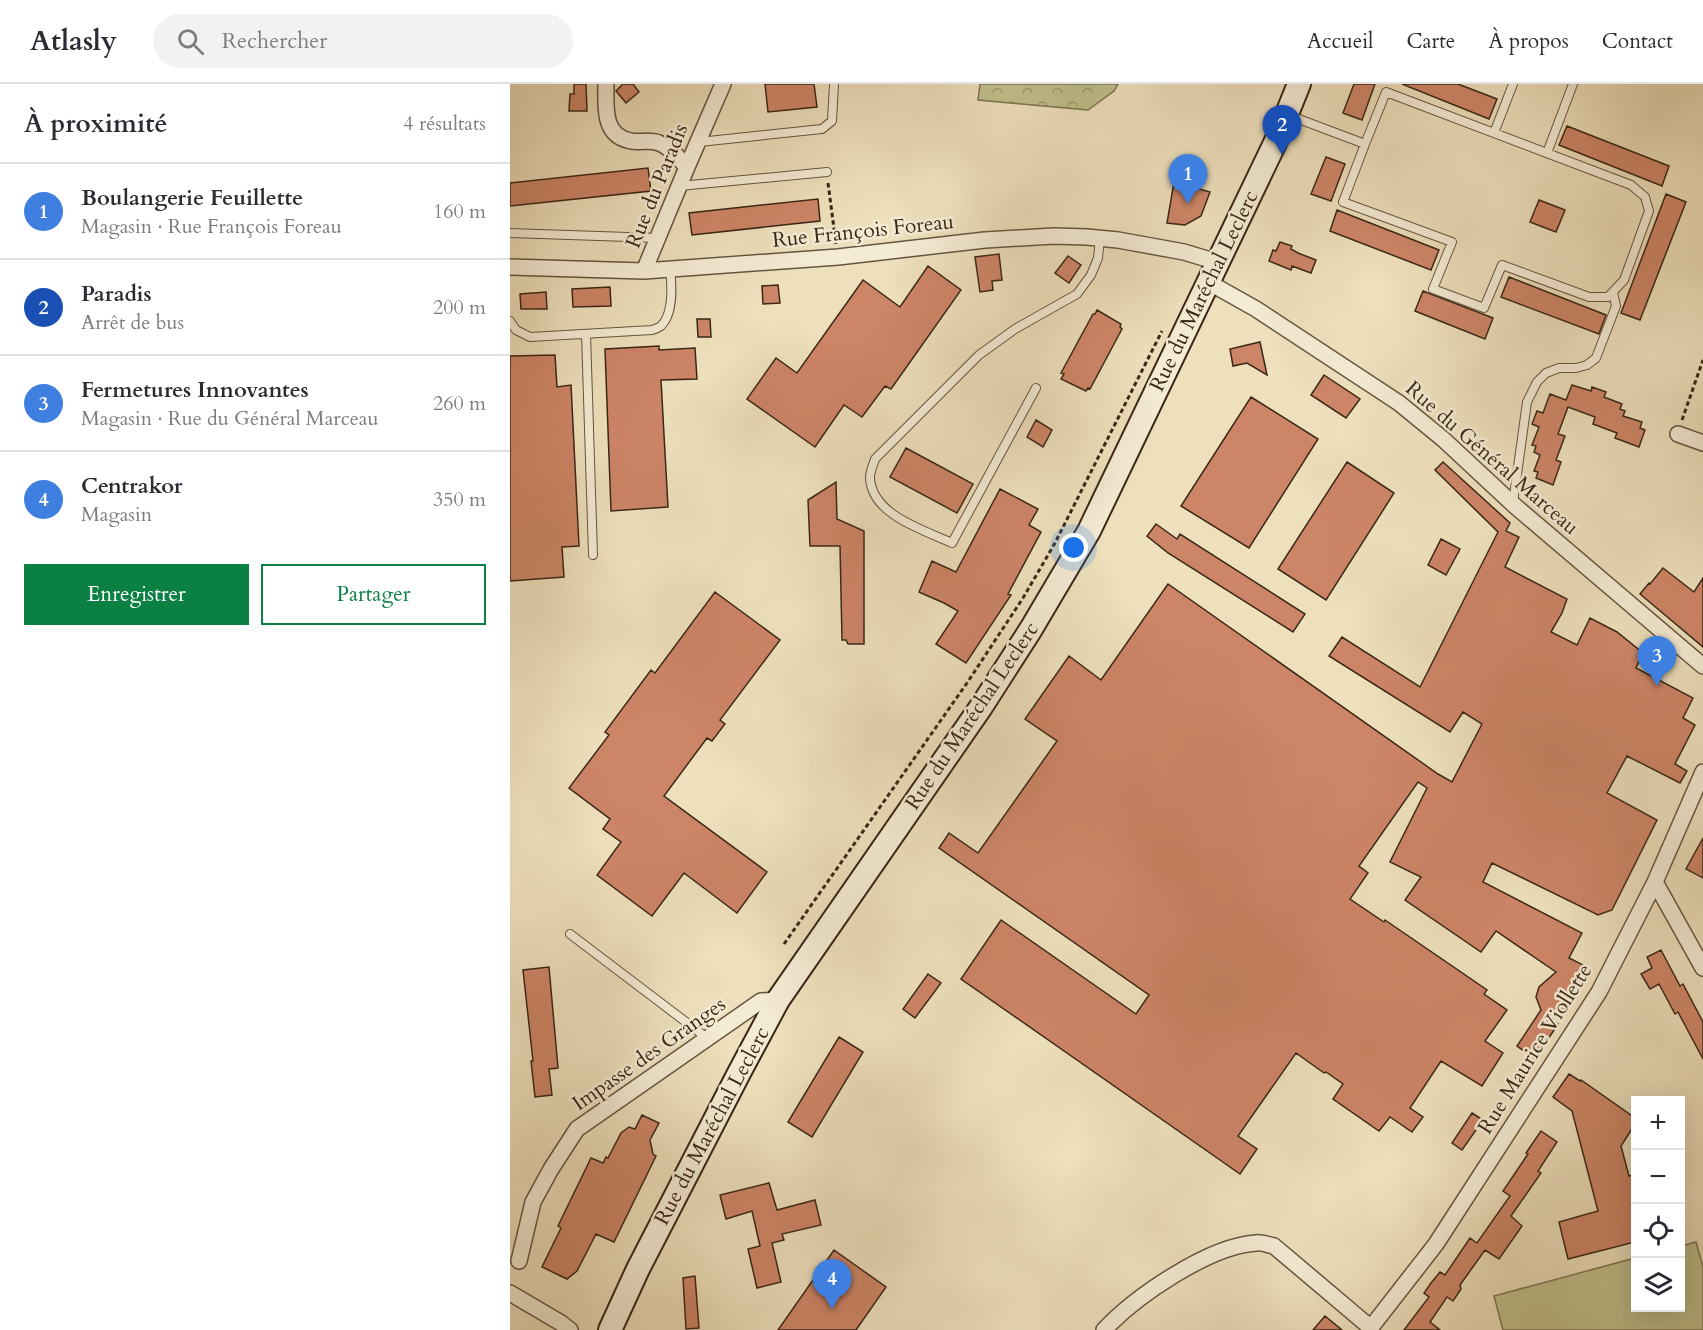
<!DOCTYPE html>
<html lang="fr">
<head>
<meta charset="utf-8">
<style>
	:root { --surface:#fff; --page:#f2f2f3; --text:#2b2b33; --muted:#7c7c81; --line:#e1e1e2; --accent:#0b8043 }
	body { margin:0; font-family:Cardo,serif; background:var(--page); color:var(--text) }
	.controls { position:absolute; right:18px; bottom:18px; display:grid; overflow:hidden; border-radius:0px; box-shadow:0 6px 24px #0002 }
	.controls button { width:54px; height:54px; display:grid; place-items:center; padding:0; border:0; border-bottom:2px solid var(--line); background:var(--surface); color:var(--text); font:30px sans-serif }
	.you { position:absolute; left:564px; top:464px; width:21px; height:21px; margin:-15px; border:4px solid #fff; border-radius:50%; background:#1a73e8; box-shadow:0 0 0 9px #1a73e833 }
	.badge { display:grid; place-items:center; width:39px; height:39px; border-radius:50%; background:var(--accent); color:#fff; font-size:20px; font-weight:700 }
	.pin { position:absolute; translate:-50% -50px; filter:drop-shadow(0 2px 3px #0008) }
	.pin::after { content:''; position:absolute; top:32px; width:21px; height:18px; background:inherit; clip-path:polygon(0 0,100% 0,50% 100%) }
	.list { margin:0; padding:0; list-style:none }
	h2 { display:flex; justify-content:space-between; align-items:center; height:78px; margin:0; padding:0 24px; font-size:26px }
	h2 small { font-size:20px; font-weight:400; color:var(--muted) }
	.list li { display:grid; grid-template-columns:39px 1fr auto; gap:18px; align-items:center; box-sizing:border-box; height:96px; padding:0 24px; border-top:2px solid var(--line) }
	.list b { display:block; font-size:22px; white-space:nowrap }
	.list p { margin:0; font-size:20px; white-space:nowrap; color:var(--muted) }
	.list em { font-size:20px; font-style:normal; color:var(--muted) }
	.actions { display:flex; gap:12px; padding:18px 24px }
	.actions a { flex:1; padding:14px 0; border:2px solid var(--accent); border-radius:0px; text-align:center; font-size:21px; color:var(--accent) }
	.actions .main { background:var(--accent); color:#fff }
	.icon { flex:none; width:33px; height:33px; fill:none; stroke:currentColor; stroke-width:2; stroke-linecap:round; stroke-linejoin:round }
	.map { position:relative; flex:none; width:1193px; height:1246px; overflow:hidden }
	header { display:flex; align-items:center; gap:36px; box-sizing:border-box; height:84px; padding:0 30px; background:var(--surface); border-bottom:2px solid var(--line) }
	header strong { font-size:28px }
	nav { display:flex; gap:33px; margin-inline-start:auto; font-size:21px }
	.search { width:420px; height:54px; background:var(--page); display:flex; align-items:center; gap:15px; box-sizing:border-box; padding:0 21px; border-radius:33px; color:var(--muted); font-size:22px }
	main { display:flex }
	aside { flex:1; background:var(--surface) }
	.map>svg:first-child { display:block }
	.forest { fill:url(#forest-crowns); stroke:#7d7450; stroke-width:1.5 }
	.park { fill:#c0c08c; stroke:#7d7450; stroke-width:1.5 }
	.building { fill:#cd8567; stroke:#3a2715; stroke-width:1.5 }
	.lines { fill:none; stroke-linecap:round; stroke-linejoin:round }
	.service-casing { stroke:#67553f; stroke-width:10 }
	.minor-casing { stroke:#67553f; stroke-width:18 }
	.secondary-casing { stroke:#3a2715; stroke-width:26 }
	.path { stroke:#3a2715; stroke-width:3; stroke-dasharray:4.5 3; stroke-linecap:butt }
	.service { stroke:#f4ebd4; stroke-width:8 }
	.minor { stroke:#f4ebd4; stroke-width:15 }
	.secondary { stroke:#f4ebd4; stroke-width:22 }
	.labels { text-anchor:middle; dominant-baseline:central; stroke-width:5; stroke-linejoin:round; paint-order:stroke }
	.street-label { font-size:21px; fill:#3a2715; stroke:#f4ebd4 }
</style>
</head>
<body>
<header>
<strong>Atlasly</strong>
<div class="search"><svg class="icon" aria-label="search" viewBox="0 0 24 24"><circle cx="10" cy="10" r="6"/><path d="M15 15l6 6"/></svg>Rechercher</div>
<nav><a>Accueil</a><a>Carte</a><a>À propos</a><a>Contact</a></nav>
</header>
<main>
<aside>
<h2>À proximité<small>4 résultats</small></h2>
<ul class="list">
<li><span class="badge" style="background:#3f7fe0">1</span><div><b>Boulangerie Feuillette</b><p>Magasin · Rue François Foreau</p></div><em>160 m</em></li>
<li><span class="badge" style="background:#1a4fb4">2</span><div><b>Paradis</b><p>Arrêt de bus</p></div><em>200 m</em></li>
<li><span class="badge" style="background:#3f7fe0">3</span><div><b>Fermetures Innovantes</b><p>Magasin · Rue du Général Marceau</p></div><em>260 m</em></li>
<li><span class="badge" style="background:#3f7fe0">4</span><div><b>Centrakor</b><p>Magasin</p></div><em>350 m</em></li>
</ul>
<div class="actions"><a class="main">Enregistrer</a><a>Partager</a></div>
</aside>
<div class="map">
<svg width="1193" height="1246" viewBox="0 0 1193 1246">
	<defs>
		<pattern id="forest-crowns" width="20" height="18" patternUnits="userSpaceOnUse" patternTransform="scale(1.5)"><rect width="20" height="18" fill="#c0c08c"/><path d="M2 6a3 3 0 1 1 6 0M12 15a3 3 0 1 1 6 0" fill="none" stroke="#9d9c71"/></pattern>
	</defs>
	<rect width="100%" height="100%" fill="#eee0bd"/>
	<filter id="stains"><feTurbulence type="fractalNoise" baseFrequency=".00333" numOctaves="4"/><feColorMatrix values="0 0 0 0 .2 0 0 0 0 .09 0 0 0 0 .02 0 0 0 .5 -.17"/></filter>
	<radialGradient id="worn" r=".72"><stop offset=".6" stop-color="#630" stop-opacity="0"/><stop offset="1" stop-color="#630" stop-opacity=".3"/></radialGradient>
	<path class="forest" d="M470,0H608L604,7L578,26L468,16Z"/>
	<path class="park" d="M1186,1158L1193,1183V1246H993L984,1212L1125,1174L1126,1224H1170L1171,1162Z"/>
	<path class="building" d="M64,0H76L77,27H59L60,10H64Z
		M113,0H123L129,8L116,19L106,7Z
		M255,0H304L307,23L258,28Z
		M844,0H865L852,36L833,29Z
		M892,0H948L987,15L979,35Z
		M1057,42L1159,82L1152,102L1049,61Z
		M816,73L835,80L821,117L801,110Z
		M138,84L141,107L0,122V99Z
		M664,98L700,108L691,132L675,141L657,139Z
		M1156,110L1176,118L1130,236L1111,229Z
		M308,115L310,137L182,151L179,129Z
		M1029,116L1055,126L1046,148L1020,138Z
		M827,126L929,166L921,186L820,147Z
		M770,158L782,162L781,165L788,169L806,176L801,189L782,182L781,186L759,177L763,166L766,167Z
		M489,170L492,196L482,197L483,206L470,208L465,173Z
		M558,172L571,181L559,199L545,189Z
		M418,182L451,206L381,305L375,302L352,333L334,321L305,363L237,315L266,274L287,289L353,196L390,223Z
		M999,193L1096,231L1089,250L991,213Z
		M268,201L270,219L253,220L252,202Z
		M100,203L101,222L63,223L62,205Z
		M913,207L983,234L975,255L905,227Z
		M36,208L37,225H11L10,210Z
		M587,226L611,240L610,243L612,245L580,305L578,304L576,307L551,295L554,290L551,289L583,230H585Z
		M187,235H200L201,253H188Z
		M750,258L757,291L737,279L723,282L720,265Z
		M149,262V266L185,264L187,295L151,296L158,423L101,427L95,265Z
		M45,271L47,303L61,301L69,462L52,463L54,493L0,497V272Z
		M814,291L850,315L836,334L801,311Z
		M1062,301L1081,307L1082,303L1096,308L1094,313L1112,320L1110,325L1115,327L1113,332L1132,338L1130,344L1135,346L1129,363L1105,354L1107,349L1083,340L1085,333L1058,323L1048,350L1055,352L1046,376L1051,378L1043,401L1026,394L1028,388L1024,387L1030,371L1024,368L1026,362L1022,361L1029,343L1022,340L1027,327L1033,329L1040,310L1056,316Z
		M741,313L808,355L739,464L671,422Z
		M526,336L542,346L533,363L517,353Z
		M396,364L463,400L447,429L380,393Z
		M837,378L884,409L816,516L768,485Z
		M933,378L1000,439L996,447L1009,453L995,483L1057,515L1052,529L1041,548L1067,561L1080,534L1107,548L1133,569L1126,584L1183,614L1173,634L1185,641L1165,680L1177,687L1170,699L1117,672L1097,709L1147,736L1102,826L1088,831L982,779L973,798L1072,849L1059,874L1077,883L1059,922L1041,936L1048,940L1025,975L1007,962L1031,926L1026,913L1029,903L1046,888L986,847L971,868L895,816L911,793L880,778L917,704L908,698L849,782L858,789L840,815L874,838L875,836L977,906L974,910L997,926L975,957L993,969L972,1002L931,977L900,1024L913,1033L902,1048L880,1033L869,1047L823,1015L833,1000L816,988L814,989L786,969L728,1052L747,1065L730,1090L451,895L491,836L626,930L639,911L429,764L439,749L468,769L547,657L515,635L559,572L591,596L658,500L928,690L942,698L972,640L953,628L940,648L819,572L832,553L910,603L988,448L925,386Z
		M326,398L327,435L354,447V560H338L336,556H332L330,462H300L298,416Z
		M490,405L528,425L519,441L531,448L498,510L501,511L456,579L426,560L448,527L434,519L409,508L422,477L446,488Z
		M646,440L667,455L670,450L795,530L783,548L658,469L637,452Z
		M931,455L950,465L936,491L918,481Z
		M1153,484L1184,508L1193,494V563L1130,510L1139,499L1140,500Z
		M205,508L270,556L210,636L215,640L202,657L197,654L154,712L257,788L227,829L174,789L142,832L87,791L111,758L93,745L100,735L59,704L99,651L95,648L141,586L145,589Z
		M1193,754V794L1176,785Z
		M1151,866L1170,902L1173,900L1193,938V975L1168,928L1165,930L1149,900L1140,905L1131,890L1142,884L1137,873Z
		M39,883L48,984L39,985L42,1011L25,1013L21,977H23L13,886Z
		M418,890L431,899L405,934L393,925Z
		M329,953L353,968L302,1053L278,1038Z
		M1059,990L1070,997L1071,996L1125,1034V1040L1111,1062L1119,1092L1125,1090V1158L1058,1175L1049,1138L1088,1127L1062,1027L1043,1013Z
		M962,1029L973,1036L952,1066L942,1059Z
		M132,1031L149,1039L140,1056L143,1070L146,1072L104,1158L86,1150L67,1187L57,1195L32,1183L51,1144L48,1142L81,1074L93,1079L96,1073L98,1074L111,1049L119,1043L125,1045Z
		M1031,1047L1047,1058L1028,1087L1031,1089L1001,1132L1012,1142L989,1175L975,1166L950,1201L951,1205L943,1217L937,1213L920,1238L930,1246H894L919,1213L914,1209L921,1199L930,1188L935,1191L960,1154L967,1159L1000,1112L993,1107L1018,1070L1016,1069Z
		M259,1099L267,1126L305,1116L311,1141L272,1150L274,1156L262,1159L271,1198L247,1204L238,1165L250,1162L242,1127L216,1135L210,1111Z
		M324,1166L376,1203L346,1246H268Z
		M185,1192L189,1244L176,1245L173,1194Z
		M815,1232L832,1246H803Z"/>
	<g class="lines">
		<g class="service-casing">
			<path id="service" d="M778,31L855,60L876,8L1121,101L1135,113L1139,127L1114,196L1098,213H1079L992,181L974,224L923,205L942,158L833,118L855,60
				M984,49L1003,0
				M189,58L312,45L322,37L324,0
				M1037,69L1063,0
				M169,102L317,88
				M0,149L148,154
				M0,237L6,246L20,253L142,246C145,245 148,244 151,242C164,229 162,202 160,185
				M76,250L83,471
				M526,304L442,459C414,446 361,431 360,393C360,388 363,381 365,375L469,271L505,245L567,210L581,191L588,174L590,154
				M1003,419L1017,318L1027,298L1036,289L1049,284H1066L1077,281L1086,274L1106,222L1103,208
				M60,850L197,954"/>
		</g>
		<g class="minor-casing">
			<path id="minor" d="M96,0C96,22 92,52 121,57C131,59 140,55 149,59C161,63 168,74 177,83
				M0,183L134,187L328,173L475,156L544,152L577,153L608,156L674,168L707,178
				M134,187L177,83L213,0
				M698,198L746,225L889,319L933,355L1005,422L1193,582
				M1168,350L1193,359
				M1145,798L1193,884
				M9,1177L23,1118L41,1085L67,1045L251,917L268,916
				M0,1209L51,1239L60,1246
				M594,1246C626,1212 699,1162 746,1159C752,1158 758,1161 764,1162L861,1244
				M859,1246L926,1160L1089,908L1145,798L1193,688"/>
		</g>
		<g class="secondary-casing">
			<path id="secondary" d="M100,1246L128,1185L229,989L268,916L471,623L521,545L579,447L766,57L789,0"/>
		</g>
		<path class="path" d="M318,99L326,160
			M1172,336L1193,276
			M274,860L457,599L513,514L545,459L652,247"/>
		<use href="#service" class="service"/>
		<use href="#minor" class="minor"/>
		<use href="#secondary" class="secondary"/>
	</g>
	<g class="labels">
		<g class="street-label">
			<text transform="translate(147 102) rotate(-68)">Rue du Paradis</text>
			<text transform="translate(353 147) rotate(-6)">Rue François Foreau</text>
			<text transform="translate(694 207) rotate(-64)">Rue du Maréchal Leclerc</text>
			<text transform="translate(982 374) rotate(41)">Rue du Général Marceau</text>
			<text transform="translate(462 632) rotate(-56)">Rue du Maréchal Leclerc</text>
			<text transform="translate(1025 965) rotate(-58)">Rue Maurice Viollette</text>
			<text transform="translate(139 970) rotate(-35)">Impasse des Granges</text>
			<text transform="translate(202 1042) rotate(-62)">Rue du Maréchal Leclerc</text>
		</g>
	</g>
	<rect width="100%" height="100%" filter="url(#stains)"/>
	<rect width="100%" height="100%" fill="url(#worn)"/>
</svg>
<div class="controls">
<button>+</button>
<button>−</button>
<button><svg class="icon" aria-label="locate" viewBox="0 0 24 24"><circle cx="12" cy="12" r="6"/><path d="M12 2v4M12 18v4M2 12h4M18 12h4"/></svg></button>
<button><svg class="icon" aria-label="layers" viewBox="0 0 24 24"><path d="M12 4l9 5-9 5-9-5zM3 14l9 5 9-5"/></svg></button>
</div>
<div class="you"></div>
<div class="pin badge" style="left:678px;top:120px;background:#3f7fe0">1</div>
<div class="pin badge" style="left:772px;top:71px;background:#1a4fb4">2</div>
<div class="pin badge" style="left:1147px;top:602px;background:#3f7fe0">3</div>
<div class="pin badge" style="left:322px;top:1225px;background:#3f7fe0">4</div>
</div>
</main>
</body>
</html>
